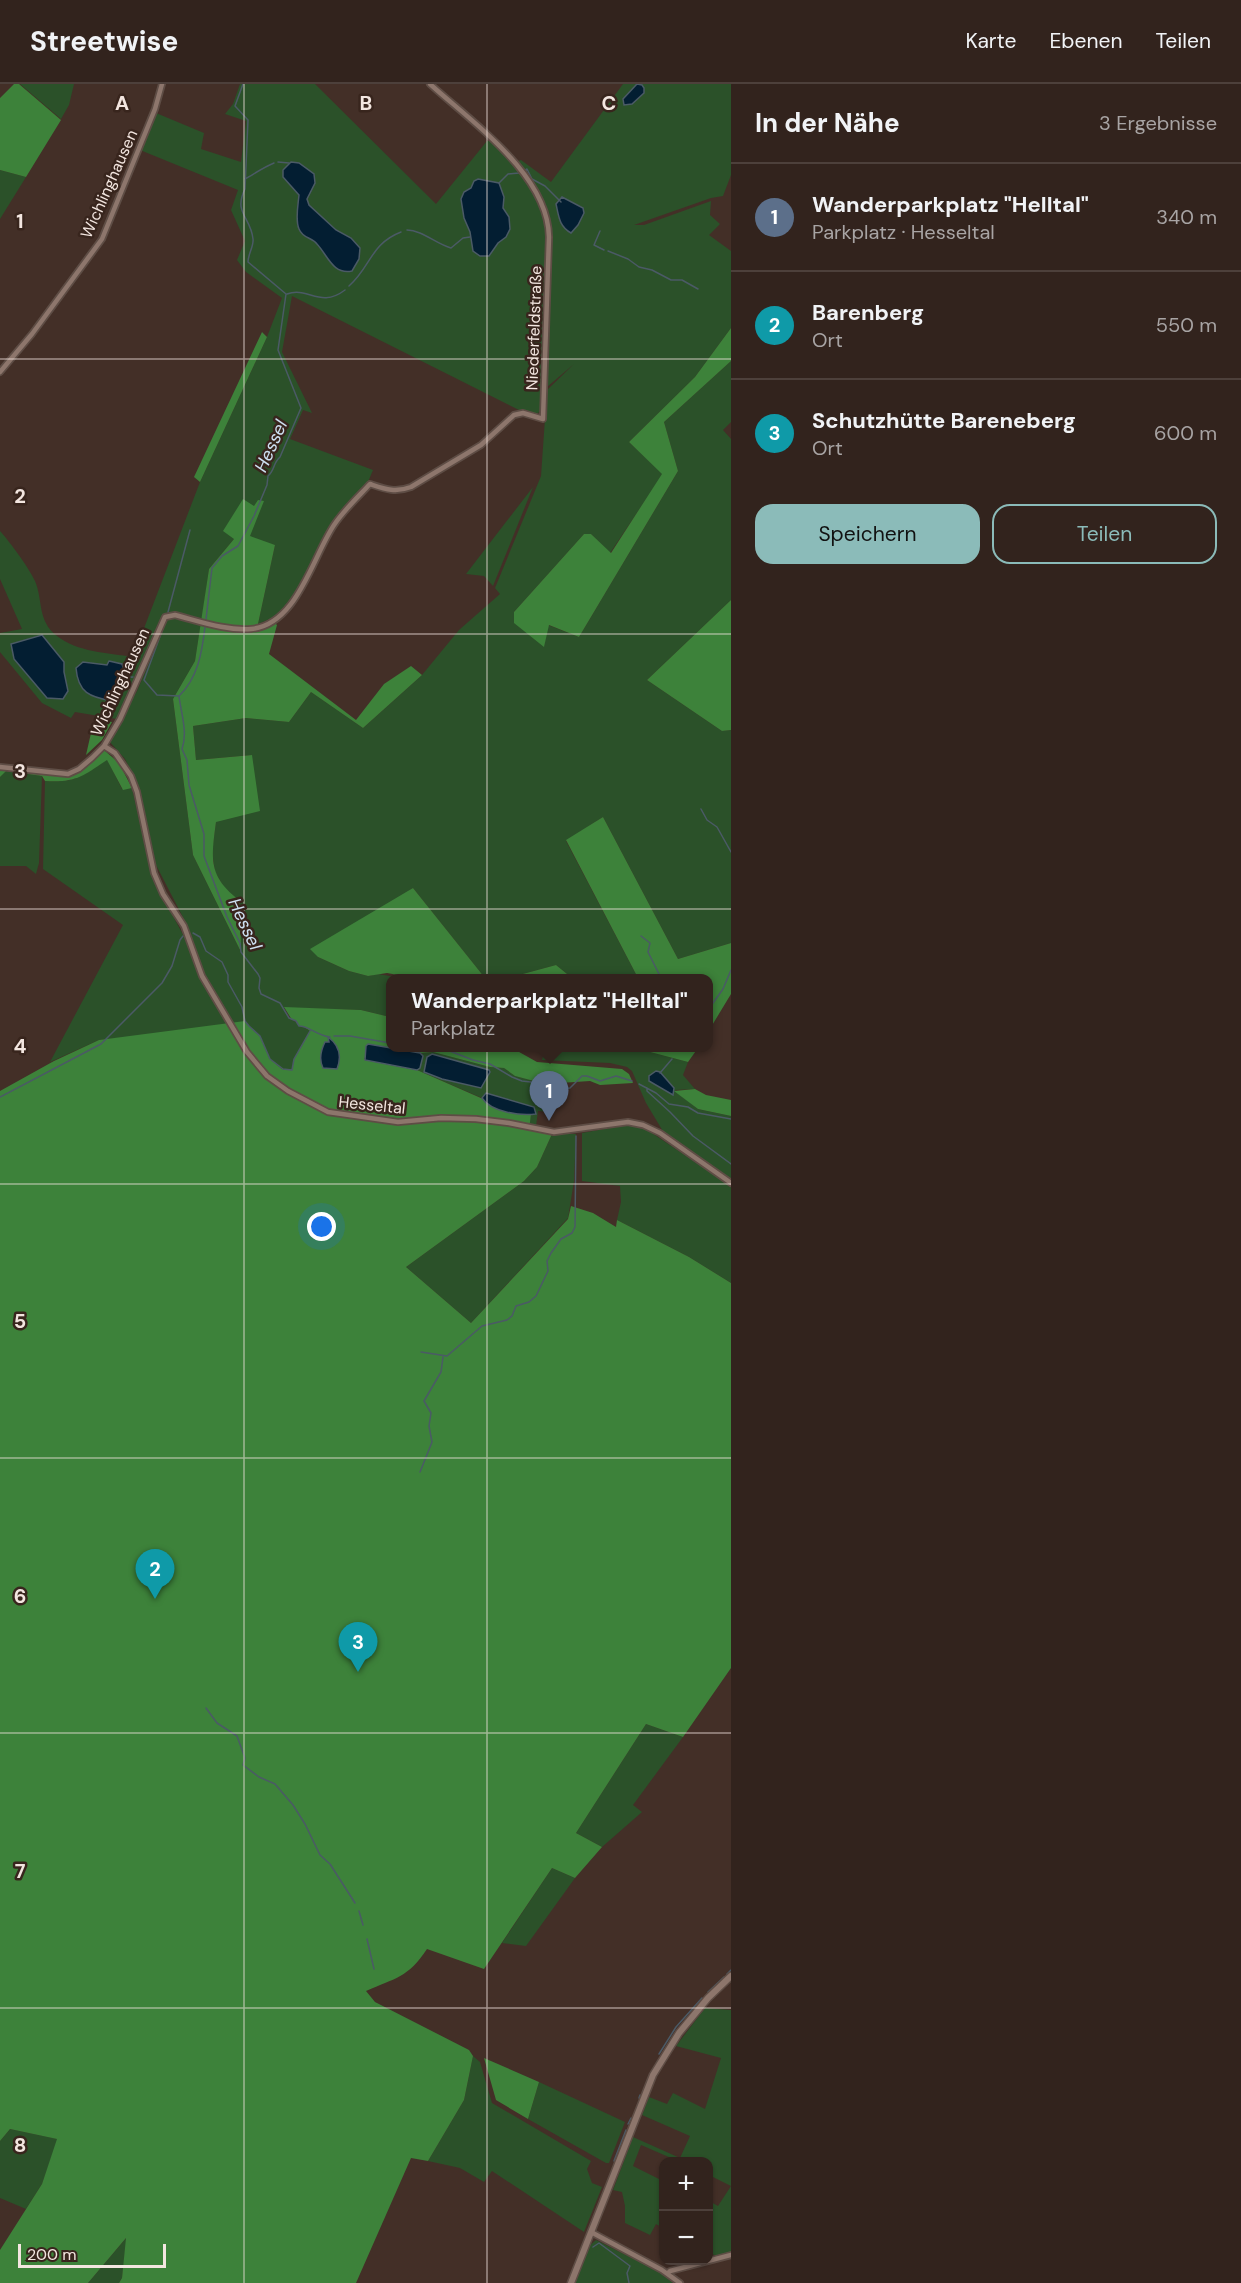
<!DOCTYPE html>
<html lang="de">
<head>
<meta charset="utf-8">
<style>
	:root { --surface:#32231d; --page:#3d2f2a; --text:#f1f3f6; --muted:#a8a4a4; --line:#4d403b; --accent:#8bbbb9 }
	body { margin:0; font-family:"DM Sans",sans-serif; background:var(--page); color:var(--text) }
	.controls { position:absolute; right:18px; bottom:18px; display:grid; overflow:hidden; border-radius:12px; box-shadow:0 2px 4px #0004 }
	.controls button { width:54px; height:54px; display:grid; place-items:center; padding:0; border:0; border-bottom:2px solid var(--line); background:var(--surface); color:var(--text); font:30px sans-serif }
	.scale { position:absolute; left:18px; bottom:15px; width:148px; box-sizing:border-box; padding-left:6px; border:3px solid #f3e6e0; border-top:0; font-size:16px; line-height:21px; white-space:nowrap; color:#f3e6e0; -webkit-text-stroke:4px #38251d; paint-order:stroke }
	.you { position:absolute; left:322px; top:1143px; width:21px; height:21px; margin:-15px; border:4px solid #fff; border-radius:50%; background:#1a73e8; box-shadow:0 0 0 9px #1a73e833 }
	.badge { display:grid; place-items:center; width:39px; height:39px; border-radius:50%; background:var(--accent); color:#fff; font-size:20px; font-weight:700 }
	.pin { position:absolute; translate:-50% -50px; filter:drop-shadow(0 2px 3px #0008) }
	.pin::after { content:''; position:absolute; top:32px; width:21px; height:18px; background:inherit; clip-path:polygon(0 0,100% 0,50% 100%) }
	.popup { position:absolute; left:386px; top:890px; width:327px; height:78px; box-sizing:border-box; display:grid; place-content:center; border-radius:12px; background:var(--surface); filter:drop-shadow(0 2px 4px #0005); font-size:20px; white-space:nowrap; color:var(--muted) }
	.popup b { font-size:22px; color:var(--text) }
	.popup::after { content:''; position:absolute; left:50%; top:100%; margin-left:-12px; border:12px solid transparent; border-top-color:var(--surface) }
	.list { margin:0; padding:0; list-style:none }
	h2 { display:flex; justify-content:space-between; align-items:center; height:78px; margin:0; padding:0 24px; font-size:26px }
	h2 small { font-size:20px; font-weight:400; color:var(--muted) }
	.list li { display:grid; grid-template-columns:39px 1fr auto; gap:18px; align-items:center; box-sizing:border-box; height:108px; padding:0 24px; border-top:2px solid var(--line) }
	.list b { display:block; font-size:22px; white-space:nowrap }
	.list p { margin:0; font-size:20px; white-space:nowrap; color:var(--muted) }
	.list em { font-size:20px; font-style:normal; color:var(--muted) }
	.actions { display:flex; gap:12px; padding:18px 24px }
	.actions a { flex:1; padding:14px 0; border:2px solid var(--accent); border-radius:18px; text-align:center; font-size:21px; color:var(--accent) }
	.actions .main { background:var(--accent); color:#111 }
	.map { position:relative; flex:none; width:731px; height:2199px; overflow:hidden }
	header { display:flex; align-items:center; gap:36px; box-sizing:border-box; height:84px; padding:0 30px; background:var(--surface); border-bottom:2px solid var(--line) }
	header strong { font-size:28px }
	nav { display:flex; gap:33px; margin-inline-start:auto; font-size:21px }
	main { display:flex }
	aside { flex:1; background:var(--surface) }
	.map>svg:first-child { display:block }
	.green { fill:#2b5129; fill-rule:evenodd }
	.forest { fill:#3d823a }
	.water { fill:#031e32; stroke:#4b5a66; stroke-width:1.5 }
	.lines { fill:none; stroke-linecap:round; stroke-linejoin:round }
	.stream { stroke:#4b5a66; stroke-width:1.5 }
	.minor-casing { stroke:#5e4d45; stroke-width:8 }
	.secondary-casing { stroke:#5e4d45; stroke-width:9 }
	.minor { stroke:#8d766c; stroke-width:4.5 }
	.secondary { stroke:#8d766c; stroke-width:6 }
	.grid { fill:none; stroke:#f3e6e0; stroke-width:1.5; stroke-opacity:0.55 }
	.labels { text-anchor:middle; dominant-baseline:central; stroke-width:5; stroke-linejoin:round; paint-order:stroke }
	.street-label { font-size:16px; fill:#f3e6e0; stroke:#38251d }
	.water-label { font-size:18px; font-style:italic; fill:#cee1f2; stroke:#38251d }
	.grid-label { font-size:20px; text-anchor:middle; font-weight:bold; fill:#f3e6e0; stroke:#38251d; stroke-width:5; stroke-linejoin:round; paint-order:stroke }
</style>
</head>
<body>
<header>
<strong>Streetwise</strong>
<nav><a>Karte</a><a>Ebenen</a><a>Teilen</a></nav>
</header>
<main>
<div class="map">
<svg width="731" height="2199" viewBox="0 0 731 2199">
	<rect width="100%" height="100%" fill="#432f27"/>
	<path class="green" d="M20,0H74L69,21L61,35Z
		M240,0H315L436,120L487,57H491C515,79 536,107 547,138L541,326L536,331L521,327L292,212L282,268L312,329L303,326L290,355L373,386L368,398L339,430L326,450L296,511L279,531L258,540L275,461L234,455L209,485L202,535L170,528L164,531L117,635L75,628L71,634L42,619L0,568V549L22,545L0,495V447C10,458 29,484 35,497C43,515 37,537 57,552C77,568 108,569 133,573L200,398L267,253L282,214L246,188L237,176L245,157L231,126L238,106L140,66L156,29L204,49L201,65L241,78L246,37L225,30L233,20ZM83,578L107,581L91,610L85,607Z
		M623,0H731V91L723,112L711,114L634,141H644L711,117L710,131L720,140L709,151L731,167V244L695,293L629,358L663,390L610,469L591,450H584L514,528L544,562L548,541L579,553L678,387L664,338L731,277V338L723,346L731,355V516L647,596L722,647L731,646V859L678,875L603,733L566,757L638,894H572L556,881L508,894H485L413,804L318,873L349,887L368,892L378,890L401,894H390V933L361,926L284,924L289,934L310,947L294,975L292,986L282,985L270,975L260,952L249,942L99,956L50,978L123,841L43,785L45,697C76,699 83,692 107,675L122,705L132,704L152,793L187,858L195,863L187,841L156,781L138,701L125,675L109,657L137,607L167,536L174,533L201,539L195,577L173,615L193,771L240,866V817L225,805L215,788L212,767L216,738L251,671L196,676L193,642L246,634L289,638L311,608L363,644L422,591L459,546L500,510L495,504L541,392L547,306L574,280L547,303L552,153L548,127L526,87L518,77L521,76L551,98Z
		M0,86L26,93L0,135Z
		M533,403L493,502L484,492L466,490Z
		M5,687L42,692L39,779L36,790L26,782H0V693Z
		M556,964H635L688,978L683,991L695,1005L675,1006L698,1025L731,1032V1097L664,1049L646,1019L632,987L627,983L610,979L542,976L543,972ZM659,988L674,1004L672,1011L649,997Z
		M433,968L490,983L504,984L515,992L545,1000L550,1028L538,1027L536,1042L529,1040L531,1030L534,1031L486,1009L482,1014L417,986L421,982L422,969Z
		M626,1041L646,1045L731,1102V1199L689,1173L617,1136L621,1118L620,1102L582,1097V1049Z
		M552,1050H576L574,1097L568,1134L471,1239L406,1183L524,1097L537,1083Z
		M646,1640L683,1653L633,1721L642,1728L602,1763L576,1749Z
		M552,1784L575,1794L526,1862L502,1859Z
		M705,1924L731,1926V2168L716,2172L709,2168V2117L718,2122L731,2102L709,2091L708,2078L678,2077L641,2061L633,2082L663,2097V2144L656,2140L650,2151L625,2139V2122L622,2108L613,2106L633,2053L680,2074L690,2052L642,2031L649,2013L667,2020L673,2009L705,2025L721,1974L676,1962Z
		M473,1972L480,1978L492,2019L591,2077L587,2085L592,2099L602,2103L584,2148L492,2087L484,2098L460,2084L428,2077L464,2016Z
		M539,1998L625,2038L609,2079H606L528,2035Z
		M10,2045L58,2055L42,2100L26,2125L0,2114V2057Z
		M127,2153L122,2194L119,2199H88Z
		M596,2156L658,2187L673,2199H575L589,2162Z"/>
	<path class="forest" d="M14,0H19L61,36L26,93L0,86V14Z
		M731,244V277L664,338L678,387L579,553L549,541L544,563L514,539V528L584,450H591L611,469L662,390L629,358L695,293Z
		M262,248L267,253L200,398L194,393Z
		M243,415L254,422L258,416L264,417L250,452L275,461L258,540L260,545L275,539L277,541L269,570L356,636L384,600L411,582L422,591L363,644L311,608L289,638L246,634L193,642L196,676L252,671L260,727L216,738C211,776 208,792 240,817L241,868L193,771L173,615L195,577L209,485L234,455L223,447Z
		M731,516V646L722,647L647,596Z
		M97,635L112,638L102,656L86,671L91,649Z
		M104,666L119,679L132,704L123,706L107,676C83,692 76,699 45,697L42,692L6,687L0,693V685L68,692L80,686Z
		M603,733L678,875L731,859V910L708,948V894H638L566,756Z
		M413,804L485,894H414L387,889L368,892L349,887L318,873L310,865Z
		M556,881L572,894H508Z
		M284,923L361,926L390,933V964H512L537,978L622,985L629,990L633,999L600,1001L590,997L545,1000L515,992L504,984L490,983L433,968L364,974L366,976L417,986L515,1029L531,1030L529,1046L552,1050L537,1083L524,1097L406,1183L471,1239L568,1135L571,1122L593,1129L616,1143L617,1136L689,1173L731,1199V1584L683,1653L646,1640L576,1749L602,1763L575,1794L552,1784L484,1885L427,1865C408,1894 395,1894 366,1907L375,1918L469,1966L473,1972L464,2016L428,2077L411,2074L356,2199H119L122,2194L126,2154L88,2199H0V2166L42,2100L57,2055L10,2045L0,2057V1007L54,977L99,956L245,937L249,942L260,952L270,975L282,985L292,986L294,975L310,947L303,942H299L295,936H292Z
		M635,964H698L688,978Z
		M695,1005L706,1011L731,1016V1032L698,1025L674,1007Z
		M484,1974L539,1998L528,2035L496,2016Z"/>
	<path class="water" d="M637,0L642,1L644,4V9L632,20L624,21L623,15Z
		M291,78L299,79L314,90L315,99L307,115L309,121L336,146L351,154L360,164L359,175L352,187C333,191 328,172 317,160C312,153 303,155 299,145C295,136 298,122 299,111L283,93V86Z
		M478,95L499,99L504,113L503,124L509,133L510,145L506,153L498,159L489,172H480L473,167L470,148L464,134L461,115L464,108L471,104L474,97Z
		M562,113L583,124L584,129L578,141L571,149C559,142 559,133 556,120Z
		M42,551L64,578V588L68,607L63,615L47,614L14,575L11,560Z
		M109,577L122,580L125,589L112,617C90,613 78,609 76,584L83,578L107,581Z
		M328,953C339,961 342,972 337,985L323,984C319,976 321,966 325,958H329Z
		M368,960L420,969L423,972L420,984L417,986L365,976L366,962Z
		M432,970L489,986L490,988L481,1004L442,995L424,988L427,973Z
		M656,987L660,988L674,1004L673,1011L649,997V992Z
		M486,1009L534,1023L536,1030C520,1032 491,1028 482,1014Z"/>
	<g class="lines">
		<path class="stream" d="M278,78L289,79
			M245,95C254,90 264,83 274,79
			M499,99L508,90L519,89L527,85L532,95L545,102L561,118
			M407,146C422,146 436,160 451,164L463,154L470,153
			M600,147L594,161L604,166
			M608,167L628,175L639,183L652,186L671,196H682L698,205
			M349,202C371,183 370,160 401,148
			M287,210C308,202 320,225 345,206
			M168,528L190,446
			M206,535L212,484L222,472L238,462L254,432L267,401L268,392C275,386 273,379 280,373L301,324L278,266L286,210L248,178C248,170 254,162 253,155C251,133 233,129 245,105L248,36L235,22L243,0
			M166,536L144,596L157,611L179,612
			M205,543C202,568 198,594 179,612C181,629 188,648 182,665L187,676L189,701L204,750V772L227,833L240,859L241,868L258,890L260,894L259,904L261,910L280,919L289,934L296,937L299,942C309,942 318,952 330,953
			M122,594L133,593
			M701,725L707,736L717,743L731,768
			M193,849L200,853L206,867L222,878L228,891V898L242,923L245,937L249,942L260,952L270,975L283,985L292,986L294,975L310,947
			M641,852L650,859L648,868L661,894
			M708,926L723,905L731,886
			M334,952H350L390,959
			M415,964L447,966L473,976L490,980L512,993L522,997L539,999L555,996L561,1005L570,1004L582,992H587L600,997L616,992L632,997
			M660,989L672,975
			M639,1000L656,1009L669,1020L688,1023L698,1029L731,1035
			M647,1004V1007L670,1028L693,1052L731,1080
			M0,1013L101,960L162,899L172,882L180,856L183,852
			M421,1268L447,1272L482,1242L507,1236L512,1232L516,1222L529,1218L536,1212L548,1187L547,1177L551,1169L561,1155L572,1149L575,1143L576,1052
			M420,1388L432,1358L429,1342L431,1329L424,1317L441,1288L443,1273
			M206,1624L217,1639L237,1652L245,1674L243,1681L259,1693L275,1700L293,1721L305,1740L320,1771L330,1780L355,1819
			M359,1827L363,1841
			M367,1855L374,1885
			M727,1890L731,1886
			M708,1908L724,1893
			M659,1970L676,1943L702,1914
			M639,2014L640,2011
			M628,2040L631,2034
			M614,2077L626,2046
			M593,2163L599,2159L630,2182L627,2189L629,2199"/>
		<g class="minor-casing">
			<path id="minor" d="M0,288L32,250L102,155L155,25L162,0
				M104,662L115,669L131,692L137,708L154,789L163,810L184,842L202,892L247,968L267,992L288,1007L328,1028L398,1038L441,1034L476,1035L509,1039L554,1048L628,1038L643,1041L660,1049L731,1099
				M0,683L68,690L79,685L92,674L104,662L120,635L165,533L175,531C199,537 226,547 251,545C297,541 312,474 334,441C344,426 358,413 370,400C385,405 395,409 411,403L481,361L514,331L523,329L543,335L549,153C548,91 473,39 430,0
				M591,2148L662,2186L680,2199
				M668,2189L670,2187L731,2171"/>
		</g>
		<g class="secondary-casing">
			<path id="secondary" d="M571,2199L653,1991L679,1949L708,1914L731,1892"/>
		</g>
		<use href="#minor" class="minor"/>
		<use href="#secondary" class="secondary"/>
	</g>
	<path class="grid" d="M244,0V2199M487,0V2199M0,275H731M0,550H731M0,825H731M0,1100H731M0,1374H731M0,1649H731M0,1924H731"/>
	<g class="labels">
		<g class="street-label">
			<text transform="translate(109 100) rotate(-66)">Wichlinghausen</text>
			<text transform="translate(534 244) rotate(-88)">Niederfeldstraße</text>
			<text transform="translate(120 598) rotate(-65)">Wichlinghausen</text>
			<text transform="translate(372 1021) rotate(6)">Hesseltal</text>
		</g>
		<g class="water-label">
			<text transform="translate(271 362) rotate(-66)">Hessel</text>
			<text transform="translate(245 840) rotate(65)">Hessel</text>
		</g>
	</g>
	<g class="grid-label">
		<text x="122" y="26">A</text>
		<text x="366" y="26">B</text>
		<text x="609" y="26">C</text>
		<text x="20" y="144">1</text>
		<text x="20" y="419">2</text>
		<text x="20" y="694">3</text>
		<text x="20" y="969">4</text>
		<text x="20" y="1244">5</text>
		<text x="20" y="1519">6</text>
		<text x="20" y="1794">7</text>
		<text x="20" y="2068">8</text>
	</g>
</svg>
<div class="controls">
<button>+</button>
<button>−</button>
</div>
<div class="scale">200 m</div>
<div class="you"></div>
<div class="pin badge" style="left:549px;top:1037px;background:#5c6f8a">1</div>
<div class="popup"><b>Wanderparkplatz &quot;Helltal&quot;</b>Parkplatz</div>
<div class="pin badge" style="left:155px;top:1515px;background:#0f9aa8">2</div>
<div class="pin badge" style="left:358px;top:1588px;background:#0f9aa8">3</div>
</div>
<aside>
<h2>In der Nähe<small>3 Ergebnisse</small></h2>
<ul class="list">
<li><span class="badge" style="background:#5c6f8a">1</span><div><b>Wanderparkplatz &quot;Helltal&quot;</b><p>Parkplatz · Hesseltal</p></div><em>340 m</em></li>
<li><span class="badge" style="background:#0f9aa8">2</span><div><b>Barenberg</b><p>Ort</p></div><em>550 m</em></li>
<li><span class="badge" style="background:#0f9aa8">3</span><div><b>Schutzhütte Bareneberg</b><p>Ort</p></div><em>600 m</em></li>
</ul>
<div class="actions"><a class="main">Speichern</a><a>Teilen</a></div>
</aside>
</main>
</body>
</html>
